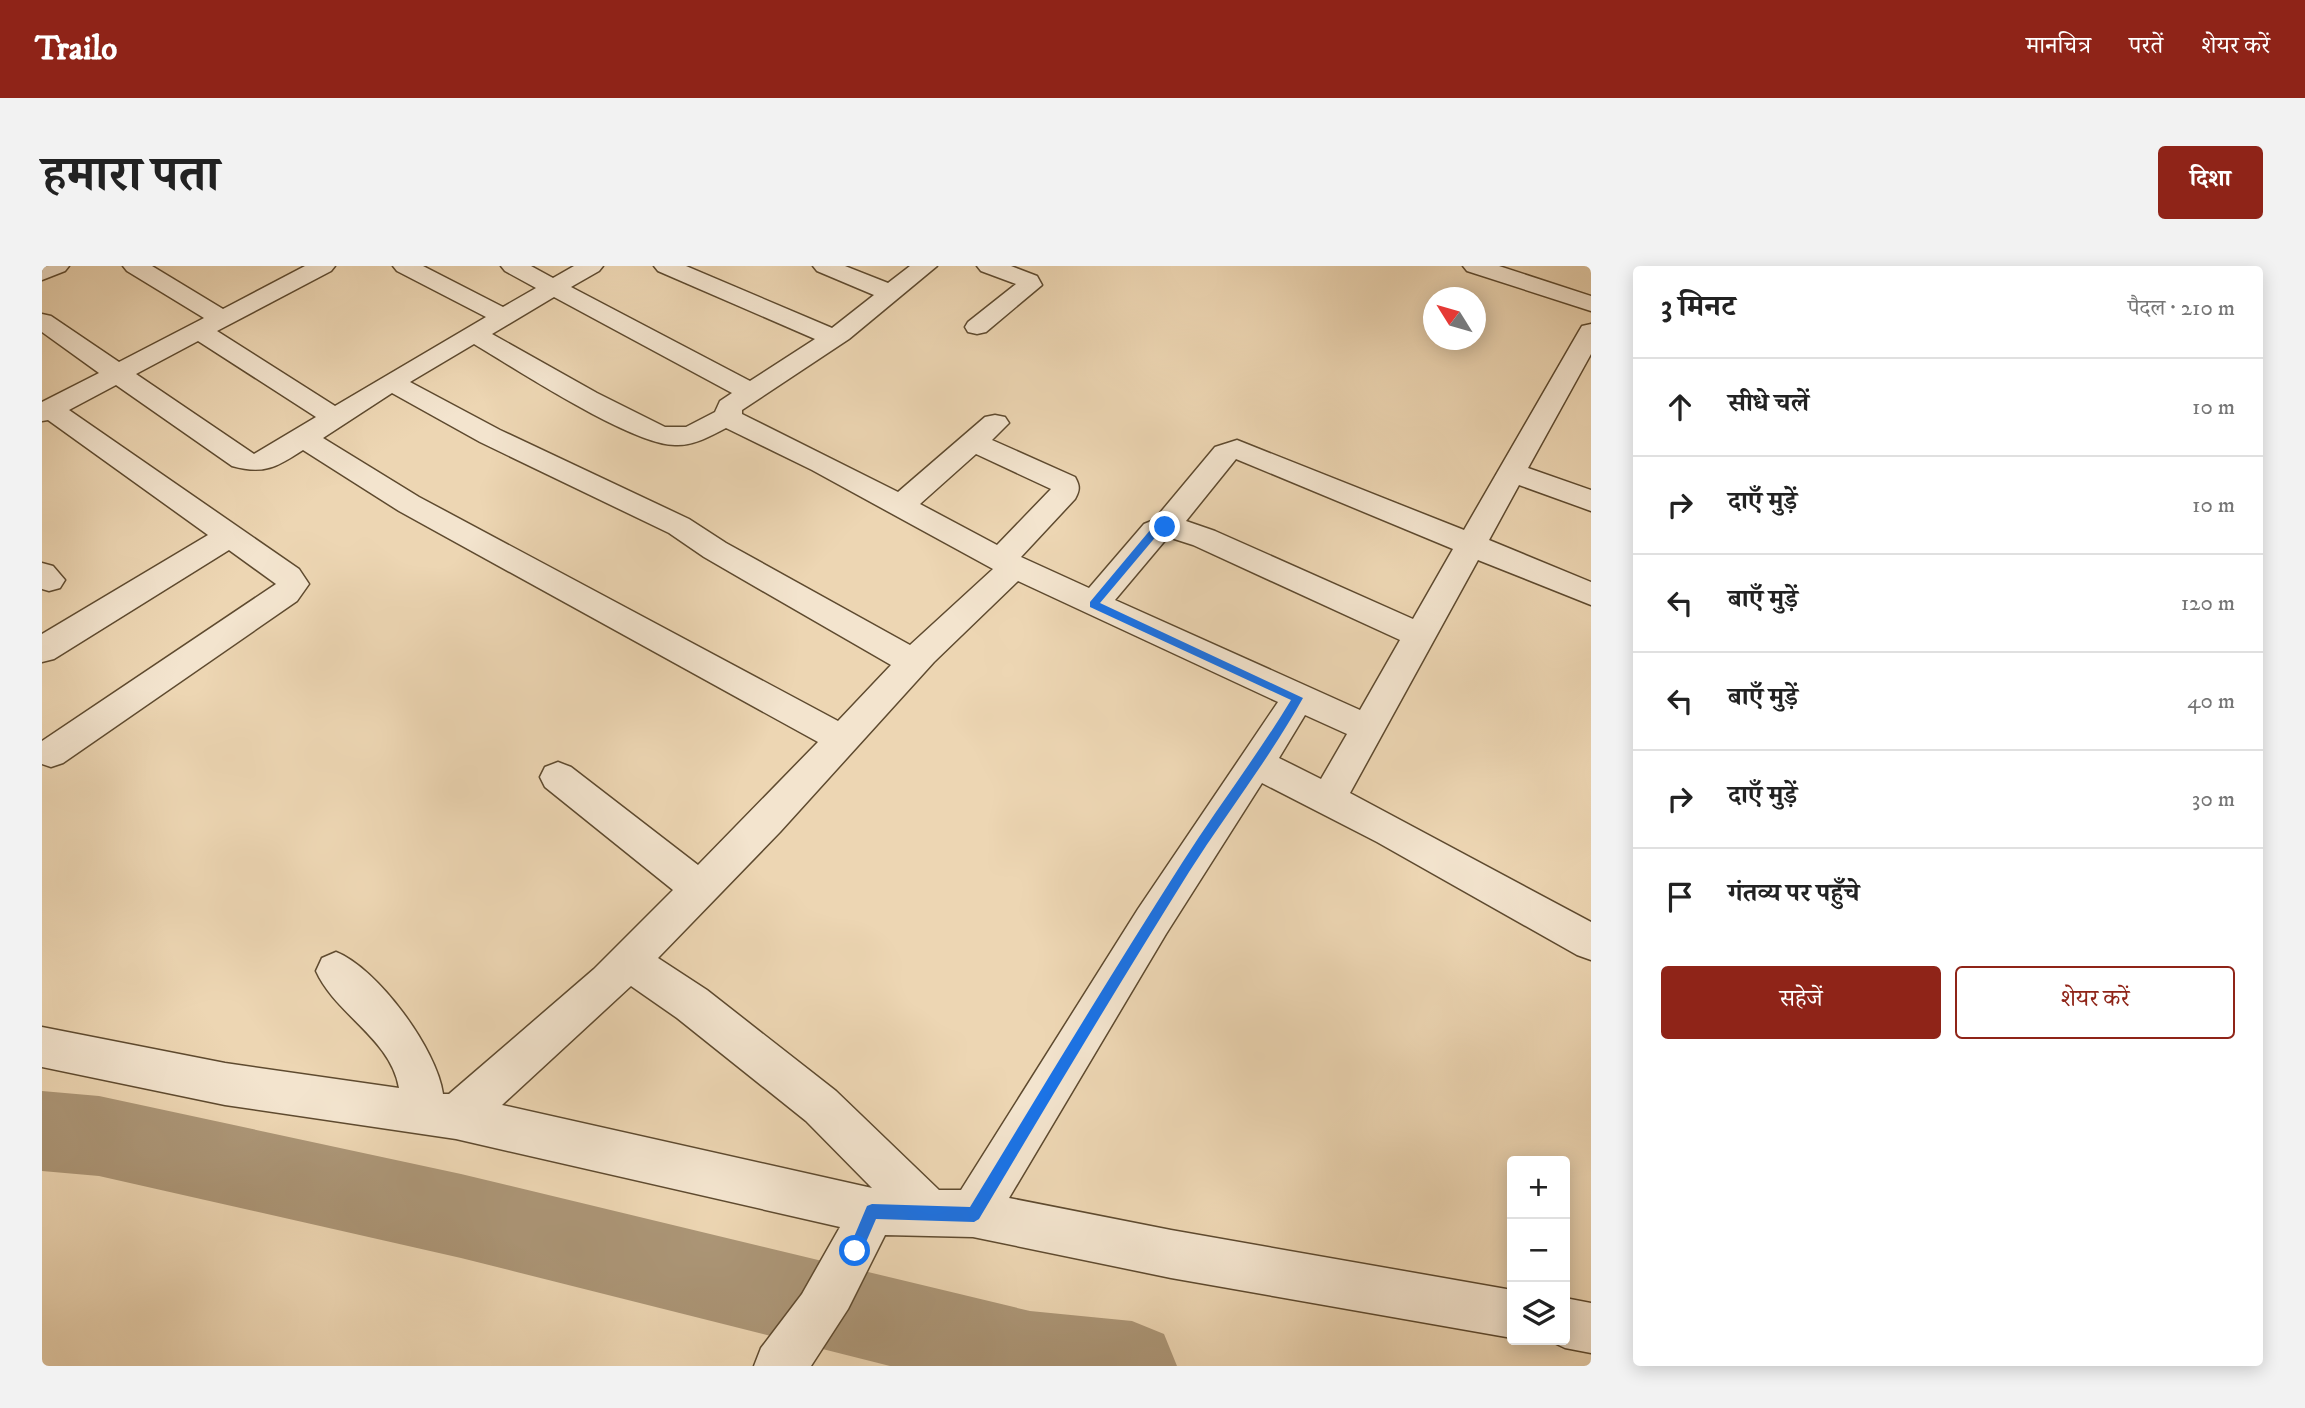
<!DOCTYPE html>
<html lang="hi">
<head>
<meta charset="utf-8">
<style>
	:root { --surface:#fff; --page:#f2f2f2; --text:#222; --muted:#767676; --line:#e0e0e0; --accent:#8f2418 }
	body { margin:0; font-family:"IM FELL DW Pica","Noto Serif Devanagari",serif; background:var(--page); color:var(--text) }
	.controls { position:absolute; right:21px; bottom:21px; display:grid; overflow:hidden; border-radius:7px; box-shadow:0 4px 18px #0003 }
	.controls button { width:63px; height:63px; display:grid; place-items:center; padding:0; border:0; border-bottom:2px solid var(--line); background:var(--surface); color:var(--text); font:35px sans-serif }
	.compass { position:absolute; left:1381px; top:21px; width:63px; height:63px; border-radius:50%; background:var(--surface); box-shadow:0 4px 18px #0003; rotate:307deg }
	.stop { position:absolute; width:21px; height:21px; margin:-16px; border:5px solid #1a73e8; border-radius:50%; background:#fff }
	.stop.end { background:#1a73e8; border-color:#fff; box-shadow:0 2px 7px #0008 }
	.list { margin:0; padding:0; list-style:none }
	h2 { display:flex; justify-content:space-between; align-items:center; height:91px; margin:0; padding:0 28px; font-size:30px }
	h2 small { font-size:23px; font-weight:400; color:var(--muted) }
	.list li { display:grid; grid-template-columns:46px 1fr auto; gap:21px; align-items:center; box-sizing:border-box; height:98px; padding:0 28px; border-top:2px solid var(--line) }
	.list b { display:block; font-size:26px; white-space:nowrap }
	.list em { font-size:23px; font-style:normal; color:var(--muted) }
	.actions { display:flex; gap:14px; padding:21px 28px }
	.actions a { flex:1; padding:16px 0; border:2px solid var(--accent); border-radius:7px; text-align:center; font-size:24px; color:var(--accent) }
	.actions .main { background:var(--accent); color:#fff }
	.icon { flex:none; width:38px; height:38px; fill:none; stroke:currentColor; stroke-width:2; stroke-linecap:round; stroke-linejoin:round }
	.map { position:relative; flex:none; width:1549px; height:1100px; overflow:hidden; border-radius:7px }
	header { display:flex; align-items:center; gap:42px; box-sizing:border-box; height:98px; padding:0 35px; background:var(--accent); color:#fff }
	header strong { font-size:33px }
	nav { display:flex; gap:38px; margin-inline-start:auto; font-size:24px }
	.intro { display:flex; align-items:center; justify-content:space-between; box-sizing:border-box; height:168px; padding:0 42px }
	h1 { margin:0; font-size:49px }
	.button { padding:18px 32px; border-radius:7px; background:var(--accent); color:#fff; font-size:24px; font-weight:700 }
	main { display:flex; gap:42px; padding:0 42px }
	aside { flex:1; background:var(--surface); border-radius:7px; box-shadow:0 4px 18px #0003 }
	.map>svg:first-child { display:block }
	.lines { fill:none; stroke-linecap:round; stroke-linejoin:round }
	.river { fill:#ac9677; fill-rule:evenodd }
	.minor-casing { stroke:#5e4a2f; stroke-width:3 }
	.minor { fill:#f3e4ce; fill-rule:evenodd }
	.route { fill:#1a73e8 }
</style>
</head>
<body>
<header>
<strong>Trailo</strong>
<nav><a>मानचित्र</a><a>परतें</a><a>शेयर करें</a></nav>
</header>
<div class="intro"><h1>हमारा पता</h1><a class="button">दिशा</a></div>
<main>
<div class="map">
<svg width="1549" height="1100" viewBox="0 0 1549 1100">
	<rect width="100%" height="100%" fill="#edd6b3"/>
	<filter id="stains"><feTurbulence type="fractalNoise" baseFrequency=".00286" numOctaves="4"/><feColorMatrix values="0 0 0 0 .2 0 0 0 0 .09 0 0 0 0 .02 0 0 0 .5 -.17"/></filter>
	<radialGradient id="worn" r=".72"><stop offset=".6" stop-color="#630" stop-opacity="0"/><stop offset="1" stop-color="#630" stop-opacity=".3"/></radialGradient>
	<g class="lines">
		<path class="river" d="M0,825L57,830L419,908L988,1045L1090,1055L1122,1068L1135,1100H848L419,992L57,910L0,905Z"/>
		<g class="minor-casing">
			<path id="minor" d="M0,0H27L23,5L0,14Z
				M81,0H110L181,43L263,0H293L289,5L175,65L293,140L444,51L355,5L351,0H381L461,41L494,22L463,5L459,0H489L511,12L532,0H561L557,5L529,21L708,115L773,73L616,5L612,0H644L790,62L832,29L775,5L771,0H803L846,17L868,0H895L807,73L700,144V148L856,226L943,151L953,149L963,151L967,157L950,174L1033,211C1038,220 1038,224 1033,233L979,291L1047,322L1102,258L1112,254L1173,181L1195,174L1422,264L1537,65L1540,60L1549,58V88L1486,202L1549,224V245L1477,219L1447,274L1549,316V339L1436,294L1308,527L1549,656V694L1535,689L1335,576L1220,517L1124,668L967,932L1129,964L1470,1024V1072L1129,1012L931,971L843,969L806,1043L769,1100H712L719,1082L760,1028L798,961L414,873L183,839L0,801V761L183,797L357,822C349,773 293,748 274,705L280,692L294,686C335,702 395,783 401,828H407L552,703L631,624L503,521L498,511L503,501L516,496L529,501L656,599L776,476L357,245L261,184C235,201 222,209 190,200L74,119L27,144L257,303L267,318L255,335L21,497L9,501L0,498V475L234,318L187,284L12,393L0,396V368L166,269L6,154L0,155V136L57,107L0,66V48L9,50L77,96L162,52L85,5ZM512,31L690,127L678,135L673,146L644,161H623L555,127L450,68ZM156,75L274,151L212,188L94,108ZM432,78C474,103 590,179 633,179C652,180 668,170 684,162L770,204L951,303L868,379L684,277L647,253L458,164L368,116ZM350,127L438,176L627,267L662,291L849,399L796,455L377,231L281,172ZM934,188L1009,223L955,279L878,238ZM1194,193L1411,283L1371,353L1173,265L1144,255ZM1126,271L1151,279L1358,374L1318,444L1073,334ZM976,315L1236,436L1096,643L919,924H897L794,825L665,724L616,692L738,566L892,396ZM1263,449L1305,468L1279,513L1237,492ZM589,720L635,752L764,855L830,922L460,839Z
				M935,0H969L995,10L1000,19L944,66L935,68L926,66L923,61L926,56L974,18L939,5Z
				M1421,0H1457L1549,30V45L1425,5Z
				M0,297L11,300L23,314L18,322L7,325L0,323Z
				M1523,1032L1549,1037V1087L1523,1082L1506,1074H1523Z"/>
		</g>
		<use href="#minor" class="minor"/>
	</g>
	<path class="route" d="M1123,258L1128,261L1116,268L1058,337L1261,432C1227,493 1184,548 1147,606C1075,721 1006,837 937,953L932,956L834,953L818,990L813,993L808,990L806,985L825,940L830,938L928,941C998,826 1067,711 1140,597C1175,542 1215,490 1249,434L1048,341V336L1109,263Z"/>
	<rect width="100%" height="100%" filter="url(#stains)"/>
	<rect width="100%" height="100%" fill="url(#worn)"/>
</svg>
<div class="controls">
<button>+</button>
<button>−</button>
<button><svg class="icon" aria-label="layers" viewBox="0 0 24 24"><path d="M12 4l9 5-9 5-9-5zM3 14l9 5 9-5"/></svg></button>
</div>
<svg class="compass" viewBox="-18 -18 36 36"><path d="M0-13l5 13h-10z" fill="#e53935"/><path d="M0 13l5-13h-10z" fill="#767676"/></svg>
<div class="stop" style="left:813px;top:985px"></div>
<div class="stop end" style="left:1123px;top:261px"></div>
</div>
<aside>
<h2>3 मिनट<small>पैदल · 210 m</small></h2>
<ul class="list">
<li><svg class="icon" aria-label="ahead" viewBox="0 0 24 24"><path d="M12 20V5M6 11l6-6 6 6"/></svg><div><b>सीधे चलें</b></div><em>10 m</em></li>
<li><svg class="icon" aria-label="right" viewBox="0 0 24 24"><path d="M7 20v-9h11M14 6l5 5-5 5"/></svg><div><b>दाएँ मुड़ें</b></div><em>10 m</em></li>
<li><svg class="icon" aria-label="left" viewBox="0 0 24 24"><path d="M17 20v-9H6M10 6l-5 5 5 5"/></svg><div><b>बाएँ मुड़ें</b></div><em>120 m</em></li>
<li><svg class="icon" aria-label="left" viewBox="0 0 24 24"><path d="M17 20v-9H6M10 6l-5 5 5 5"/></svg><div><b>बाएँ मुड़ें</b></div><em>40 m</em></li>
<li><svg class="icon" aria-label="right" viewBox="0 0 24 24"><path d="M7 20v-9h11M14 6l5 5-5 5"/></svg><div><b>दाएँ मुड़ें</b></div><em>30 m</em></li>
<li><svg class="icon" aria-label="arrive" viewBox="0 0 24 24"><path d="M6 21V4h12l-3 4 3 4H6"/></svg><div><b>गंतव्य पर पहुँचे</b></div></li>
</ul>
<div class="actions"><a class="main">सहेजें</a><a>शेयर करें</a></div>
</aside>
</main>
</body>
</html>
